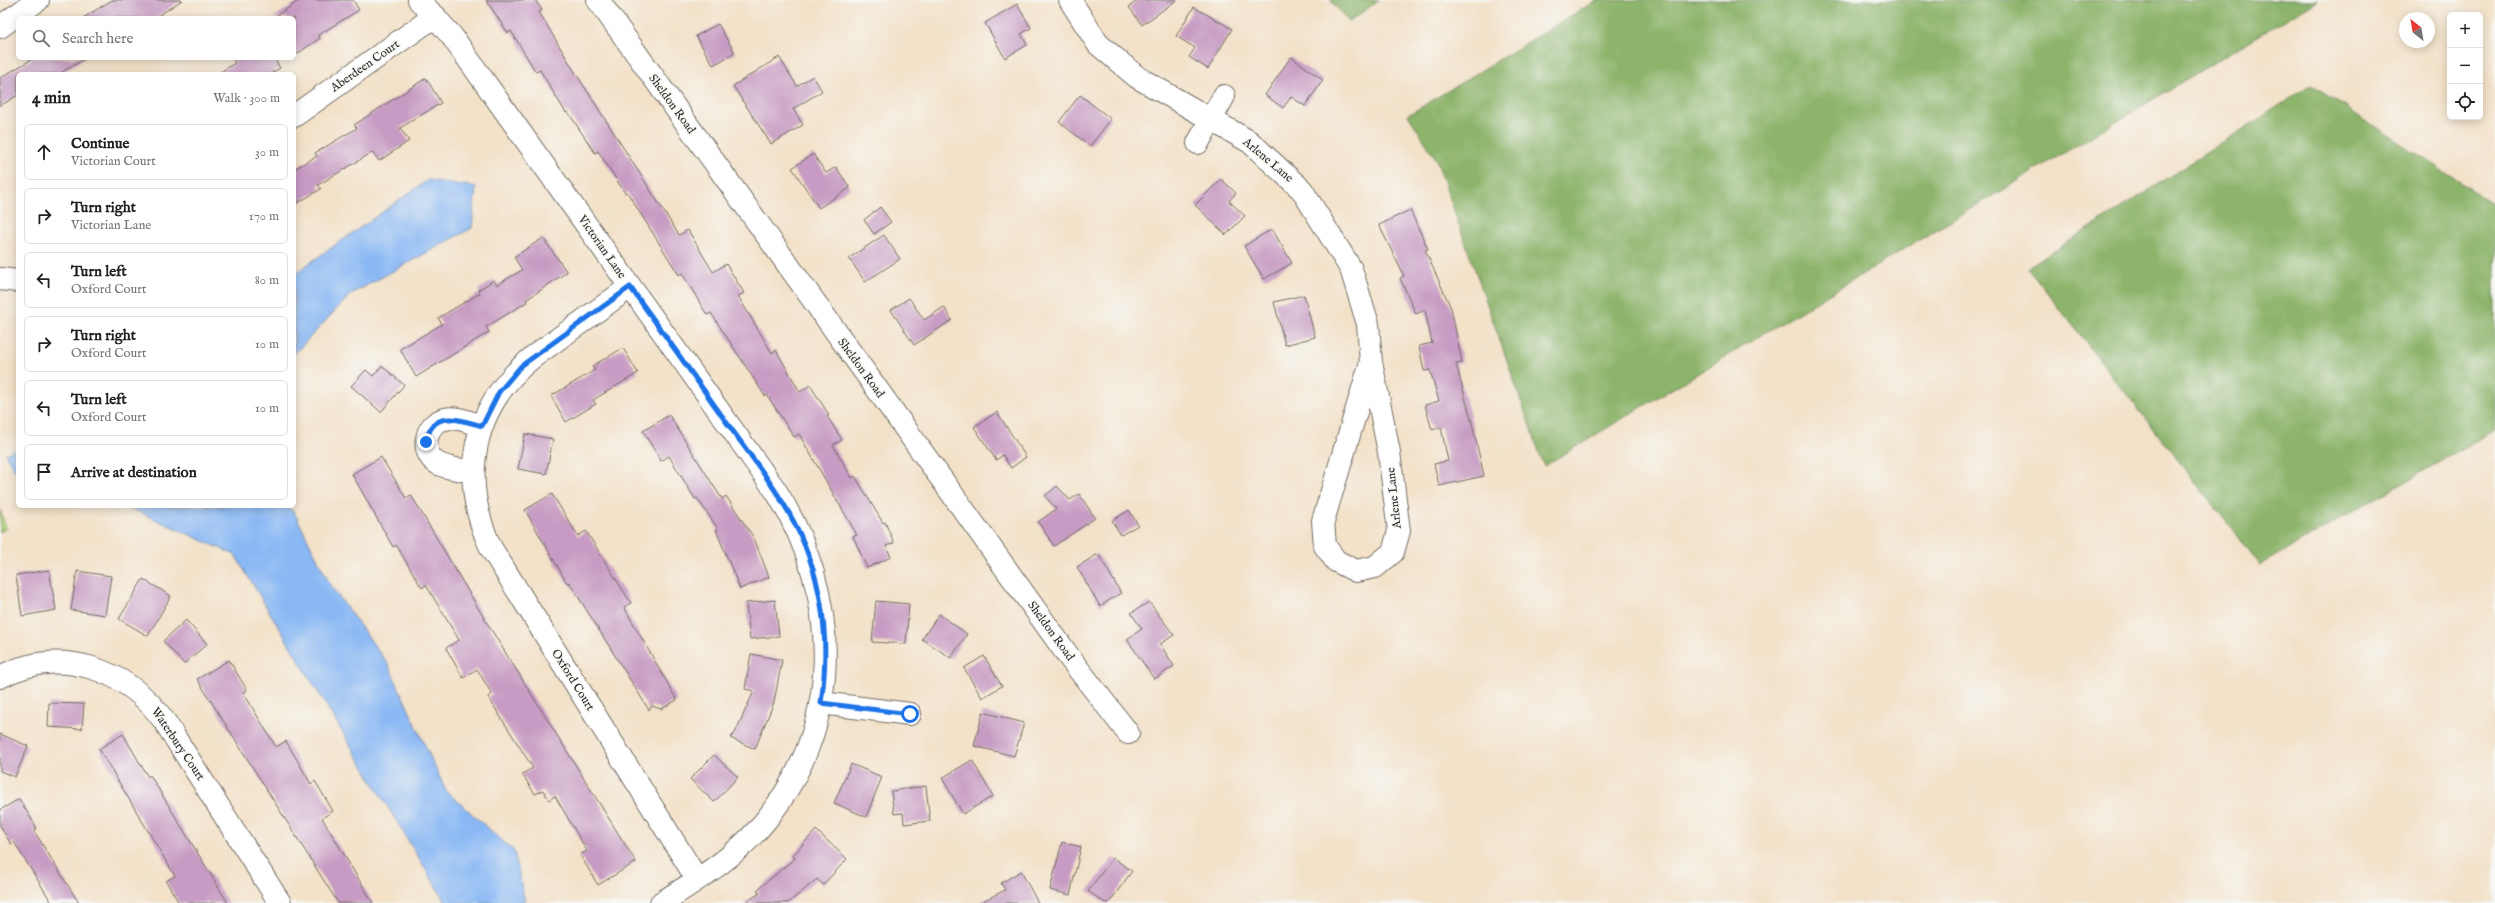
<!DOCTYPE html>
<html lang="en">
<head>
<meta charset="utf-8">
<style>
	:root { --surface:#fff; --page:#f6f6f6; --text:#202124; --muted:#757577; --line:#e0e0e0 }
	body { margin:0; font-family:"IM FELL English",serif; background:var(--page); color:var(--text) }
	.controls { position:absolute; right:12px; top:12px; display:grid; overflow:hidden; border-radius:6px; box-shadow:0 2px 10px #0003 }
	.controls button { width:36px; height:36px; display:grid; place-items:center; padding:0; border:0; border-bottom:1px solid var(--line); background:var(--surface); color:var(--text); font:20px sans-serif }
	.compass { position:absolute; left:2399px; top:12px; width:36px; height:36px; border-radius:50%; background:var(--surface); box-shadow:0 2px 10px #0003; rotate:329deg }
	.stop { position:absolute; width:12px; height:12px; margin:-9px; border:3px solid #1a73e8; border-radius:50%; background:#fff }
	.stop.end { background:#1a73e8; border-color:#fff; box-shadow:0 1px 4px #0008 }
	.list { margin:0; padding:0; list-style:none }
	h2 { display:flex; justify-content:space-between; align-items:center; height:52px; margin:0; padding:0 16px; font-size:17px }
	h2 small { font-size:13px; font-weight:400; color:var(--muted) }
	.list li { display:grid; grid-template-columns:26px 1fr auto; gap:12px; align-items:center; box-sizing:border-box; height:56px; margin:0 8px 8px; padding:0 8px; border:1px solid var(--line); border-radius:6px }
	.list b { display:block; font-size:15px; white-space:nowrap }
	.list p { margin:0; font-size:13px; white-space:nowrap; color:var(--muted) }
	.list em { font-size:13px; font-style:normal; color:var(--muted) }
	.icon { flex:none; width:22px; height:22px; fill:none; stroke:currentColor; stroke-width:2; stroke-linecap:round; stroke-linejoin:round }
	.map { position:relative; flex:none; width:2495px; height:903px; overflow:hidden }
	.search { position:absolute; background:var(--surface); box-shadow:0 2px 10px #0003; left:16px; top:16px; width:280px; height:44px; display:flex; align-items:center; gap:10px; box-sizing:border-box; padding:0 14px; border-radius:6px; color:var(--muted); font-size:15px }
	.panel { position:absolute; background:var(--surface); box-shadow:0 2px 10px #0003; left:16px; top:72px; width:280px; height:436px; border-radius:6px }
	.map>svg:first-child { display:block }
	.green { fill:#b1d27a; stroke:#6e7e52 }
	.forest { fill:#8cb46a; stroke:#5c704a }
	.water { fill:#89b8f4; stroke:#5a7290 }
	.building { fill:#c79bc3 }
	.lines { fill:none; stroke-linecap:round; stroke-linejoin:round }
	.minor-casing { stroke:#716b62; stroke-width:24 }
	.minor { stroke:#fff; stroke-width:22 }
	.route { stroke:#1a73e8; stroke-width:5 }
	.labels { text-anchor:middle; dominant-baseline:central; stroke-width:3; stroke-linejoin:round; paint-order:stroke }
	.street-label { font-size:12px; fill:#2b2b2b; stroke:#f6f6f2 }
</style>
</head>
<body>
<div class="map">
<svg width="2495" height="903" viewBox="0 0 2495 903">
	<rect width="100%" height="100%" fill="#f6f6f2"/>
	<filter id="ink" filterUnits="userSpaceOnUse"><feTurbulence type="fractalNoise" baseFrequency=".025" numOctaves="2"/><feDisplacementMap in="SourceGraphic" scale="8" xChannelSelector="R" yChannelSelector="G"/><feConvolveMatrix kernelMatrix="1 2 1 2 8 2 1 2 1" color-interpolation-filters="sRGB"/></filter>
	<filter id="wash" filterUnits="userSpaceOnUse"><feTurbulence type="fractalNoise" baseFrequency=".012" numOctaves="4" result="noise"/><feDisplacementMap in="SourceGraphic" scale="16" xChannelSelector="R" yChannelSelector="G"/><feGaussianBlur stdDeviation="0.9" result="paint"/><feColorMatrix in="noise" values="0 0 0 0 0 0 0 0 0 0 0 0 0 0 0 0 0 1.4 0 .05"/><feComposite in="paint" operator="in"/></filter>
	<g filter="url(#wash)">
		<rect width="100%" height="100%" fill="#f3e1c8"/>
		<path class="green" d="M0,510L6,528L0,532Z"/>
		<path class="forest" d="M1330,0H1379L1349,22Z
			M1597,0H2318L1544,466L1436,159L1408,115Z
			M2311,85L2495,205V430L2260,565L2028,268Z"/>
		<path class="water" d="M428,180L476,187L472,228L351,294L294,354V274Z
			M18,448V475L5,454Z
			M116,506H285L294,512L331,586L388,664L446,791L514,851L525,902L446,903L235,555L132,509Z"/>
		<g id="blocks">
			<path class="building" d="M112,0H182L155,18H83Z
				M300,0H353L359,10L318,35L320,38L294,56V18H273Z
				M486,0H535L542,10L539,12L573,69L679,235L688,230L713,272L726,264L744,293L738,296L772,353L776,350L800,392L810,385L829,415L827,416L842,440L833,445L852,478L855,476L883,523L885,522L894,543L886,546L891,557L867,568L853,536L857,535L799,434L794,437L767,395L765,396L711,313L707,315L682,273L679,275L627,192L625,193L598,151L595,153L568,112L566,113L540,70L536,72L511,31L508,33Z
				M1138,0H1177L1142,25L1129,7Z
				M1017,4L1031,28L1021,34L1027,45L1005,58L985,23Z
				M1194,7L1232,29L1208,69L1189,57L1195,48L1176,36Z
				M718,24L735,53L713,65L696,36Z
				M779,57L797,86L813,76L822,91L793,109L803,125L771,144L733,86Z
				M1291,57L1323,80L1305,106L1291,97L1283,108L1265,95Z
				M34,58H86L59,74H18V95L0,106V78Z
				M232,58H274L280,68L270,74H217L235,63Z
				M426,78L441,103L400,128L409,141L379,161L373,152L318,185L321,189L294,205V169L317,156L315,153L357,128L354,125Z
				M1080,95L1111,119L1090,146L1059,122Z
				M813,154L826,173L836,167L850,188L819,208L792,168Z
				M1221,179L1236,193L1229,201L1245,216L1226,235L1195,205Z
				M880,207L891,222L874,234L864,220Z
				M1410,210L1428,249L1425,250L1451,308L1462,363L1456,364L1472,423L1484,476L1439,486L1434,464L1448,461L1441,427L1432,430L1425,405L1439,401L1430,370L1424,371L1419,346L1432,343L1425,310L1416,314L1400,278L1404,276L1379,225Z
				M1272,229L1292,263L1264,279L1244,246Z
				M884,235L900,259L865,282L849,258Z
				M543,238L567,272L526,300L527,302L486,327L489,332L416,377L400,349L442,324L438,318L480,293L478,290L494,280L497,285L522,270L514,257Z
				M1304,295L1315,337L1285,345L1274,302Z
				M909,298L924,320L944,307L952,320L914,345L891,310Z
				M623,348L638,373L593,400L596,404L566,422L551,396L595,370L592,366Z
				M382,366L404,385L381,412L351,386L366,370L373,376Z
				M997,412L1026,457L1011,468L1003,455L996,460L974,427Z
				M669,415L722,499L726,496L754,538L769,577L740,589L716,530L718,529L697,498L695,499L669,456L661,461L643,431Z
				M525,434L553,439L546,474L518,469Z
				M381,457L406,498L411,495L487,623L636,862L598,885L580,855L587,851L555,796L549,800L543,790L535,794L522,774L533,768L488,697L492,694L477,669L463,678L446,648L459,640L426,585L422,588L396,545L393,547L352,474Z
				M1057,486L1070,500L1079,494L1095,518L1054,546L1038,522L1056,509L1045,496Z
				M552,494L578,536L586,531L631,603L624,607L677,700L661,709L652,706L649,710L569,582L567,583L525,510Z
				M1129,510L1138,525L1121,535L1112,521Z
				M1098,554L1121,593L1100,606L1077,567Z
				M49,570L56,610L22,616L16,575Z
				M77,571L111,576L105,615L71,610Z
				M143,579L171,596L148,636L119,619Z
				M775,600L779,636L750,639L746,603Z
				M876,601L909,604L906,644L872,642Z
				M1149,602L1174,635L1160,644L1174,666L1154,679L1127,639L1142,629L1131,613Z
				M939,614L967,634L951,658L922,639Z
				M186,620L207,644L184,664L163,641Z
				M751,654L782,660L774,702L755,749L730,738L735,733L754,691L745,689Z
				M984,656L1002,686L982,698L964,668Z
				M229,660L247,690L243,692L276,747L286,741L311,784L315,781L333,811L322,818L373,903H338L197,679Z
				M49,703L84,704L82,729L48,727Z
				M983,712L1024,723L1014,756L974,746Z
				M0,734L28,746L15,777L0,771Z
				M123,734L148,777L150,775L228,903H179L166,881L175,876L99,749Z
				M714,755L738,777L714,802L690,779Z
				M972,760L993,796L963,814L942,778Z
				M851,764L882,777L866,817L834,803Z
				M926,786L930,821L904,824L903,813L894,814L891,791Z
				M19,799L37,828L34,831L79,903H52L14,842L11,844L0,826V810Z
				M816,830L847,859L823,885L817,879L788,903H744L760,893L757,890L795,858L792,856Z
				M1062,842L1081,847L1070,895L1050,890Z
				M1113,858L1132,871L1109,903H1105L1088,891Z
				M1021,871L1038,903H979L1005,890L1001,883Z"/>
		</g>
	</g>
	<g filter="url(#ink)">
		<use href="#blocks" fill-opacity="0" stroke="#716b62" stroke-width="1"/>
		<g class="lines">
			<g class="minor-casing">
				<path id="minor" d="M419,0L451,35L776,491C842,597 845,727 761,826C734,858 697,880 661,903
					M598,0L1072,661L1128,733
					M1070,0L1098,44L1137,77L1250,142L1302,190L1351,269L1368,324L1371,362L1389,452L1399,531L1393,552L1375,567L1356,571L1336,561L1325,546L1323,521L1371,362
					M0,27L38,0
					M294,116L435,16
					M1198,143L1224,96
					M0,279L18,281
					M630,287L533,357C472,406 458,478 491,548L697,879
					M473,472C461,469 444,469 434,461C420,448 427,422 445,419C457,416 471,423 482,426
					M0,677C61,645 127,669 165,722L280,903
					M821,703L910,714"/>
			</g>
			<use href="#minor" class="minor"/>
		</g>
	</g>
	<g class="lines" filter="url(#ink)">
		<path class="route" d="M426,442C432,409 458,419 482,426L499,392L521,366L630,287C663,332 695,378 727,423C748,452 771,481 789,513C822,571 831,637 821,703L910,714"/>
	</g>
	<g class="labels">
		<g class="street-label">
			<text transform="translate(365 66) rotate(-35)">Aberdeen Court</text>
			<text transform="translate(672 104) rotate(54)">Sheldon Road</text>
			<text transform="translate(1268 160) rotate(40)">Arlene Lane</text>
			<text transform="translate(602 247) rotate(55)">Victorian Lane</text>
			<text transform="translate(861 368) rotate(54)">Sheldon Road</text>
			<text transform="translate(1394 498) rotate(-96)">Arlene Lane</text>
			<text transform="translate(1051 631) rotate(54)">Sheldon Road</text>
			<text transform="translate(573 680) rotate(58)">Oxford Court</text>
			<text transform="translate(178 744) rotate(56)">Waterbury Court</text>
		</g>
	</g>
</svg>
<div class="controls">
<button>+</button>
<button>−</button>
<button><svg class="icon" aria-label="locate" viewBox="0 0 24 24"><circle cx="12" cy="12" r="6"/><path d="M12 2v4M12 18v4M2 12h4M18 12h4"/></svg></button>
</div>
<svg class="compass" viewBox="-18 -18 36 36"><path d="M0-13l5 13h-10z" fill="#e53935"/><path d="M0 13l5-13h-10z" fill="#757577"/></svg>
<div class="stop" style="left:910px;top:714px"></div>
<div class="stop end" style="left:426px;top:442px"></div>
<div class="search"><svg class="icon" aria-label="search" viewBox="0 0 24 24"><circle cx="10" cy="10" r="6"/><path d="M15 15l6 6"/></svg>Search here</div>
<section class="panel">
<h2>4 min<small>Walk · 300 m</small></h2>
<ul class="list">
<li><svg class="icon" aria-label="ahead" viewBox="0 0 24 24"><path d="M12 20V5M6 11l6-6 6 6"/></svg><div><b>Continue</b><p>Victorian Court</p></div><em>30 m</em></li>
<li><svg class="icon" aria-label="right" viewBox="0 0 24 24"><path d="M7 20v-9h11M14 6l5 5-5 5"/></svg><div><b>Turn right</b><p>Victorian Lane</p></div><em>170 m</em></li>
<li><svg class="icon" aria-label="left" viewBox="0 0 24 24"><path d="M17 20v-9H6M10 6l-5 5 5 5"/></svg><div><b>Turn left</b><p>Oxford Court</p></div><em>80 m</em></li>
<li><svg class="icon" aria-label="right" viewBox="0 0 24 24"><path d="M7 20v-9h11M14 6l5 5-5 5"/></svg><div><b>Turn right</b><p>Oxford Court</p></div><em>10 m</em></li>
<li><svg class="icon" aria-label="left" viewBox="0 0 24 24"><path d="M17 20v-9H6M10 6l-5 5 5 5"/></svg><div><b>Turn left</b><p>Oxford Court</p></div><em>10 m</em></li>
<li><svg class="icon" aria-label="arrive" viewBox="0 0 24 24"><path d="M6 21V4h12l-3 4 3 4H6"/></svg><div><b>Arrive at destination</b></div></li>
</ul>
</section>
</div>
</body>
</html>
